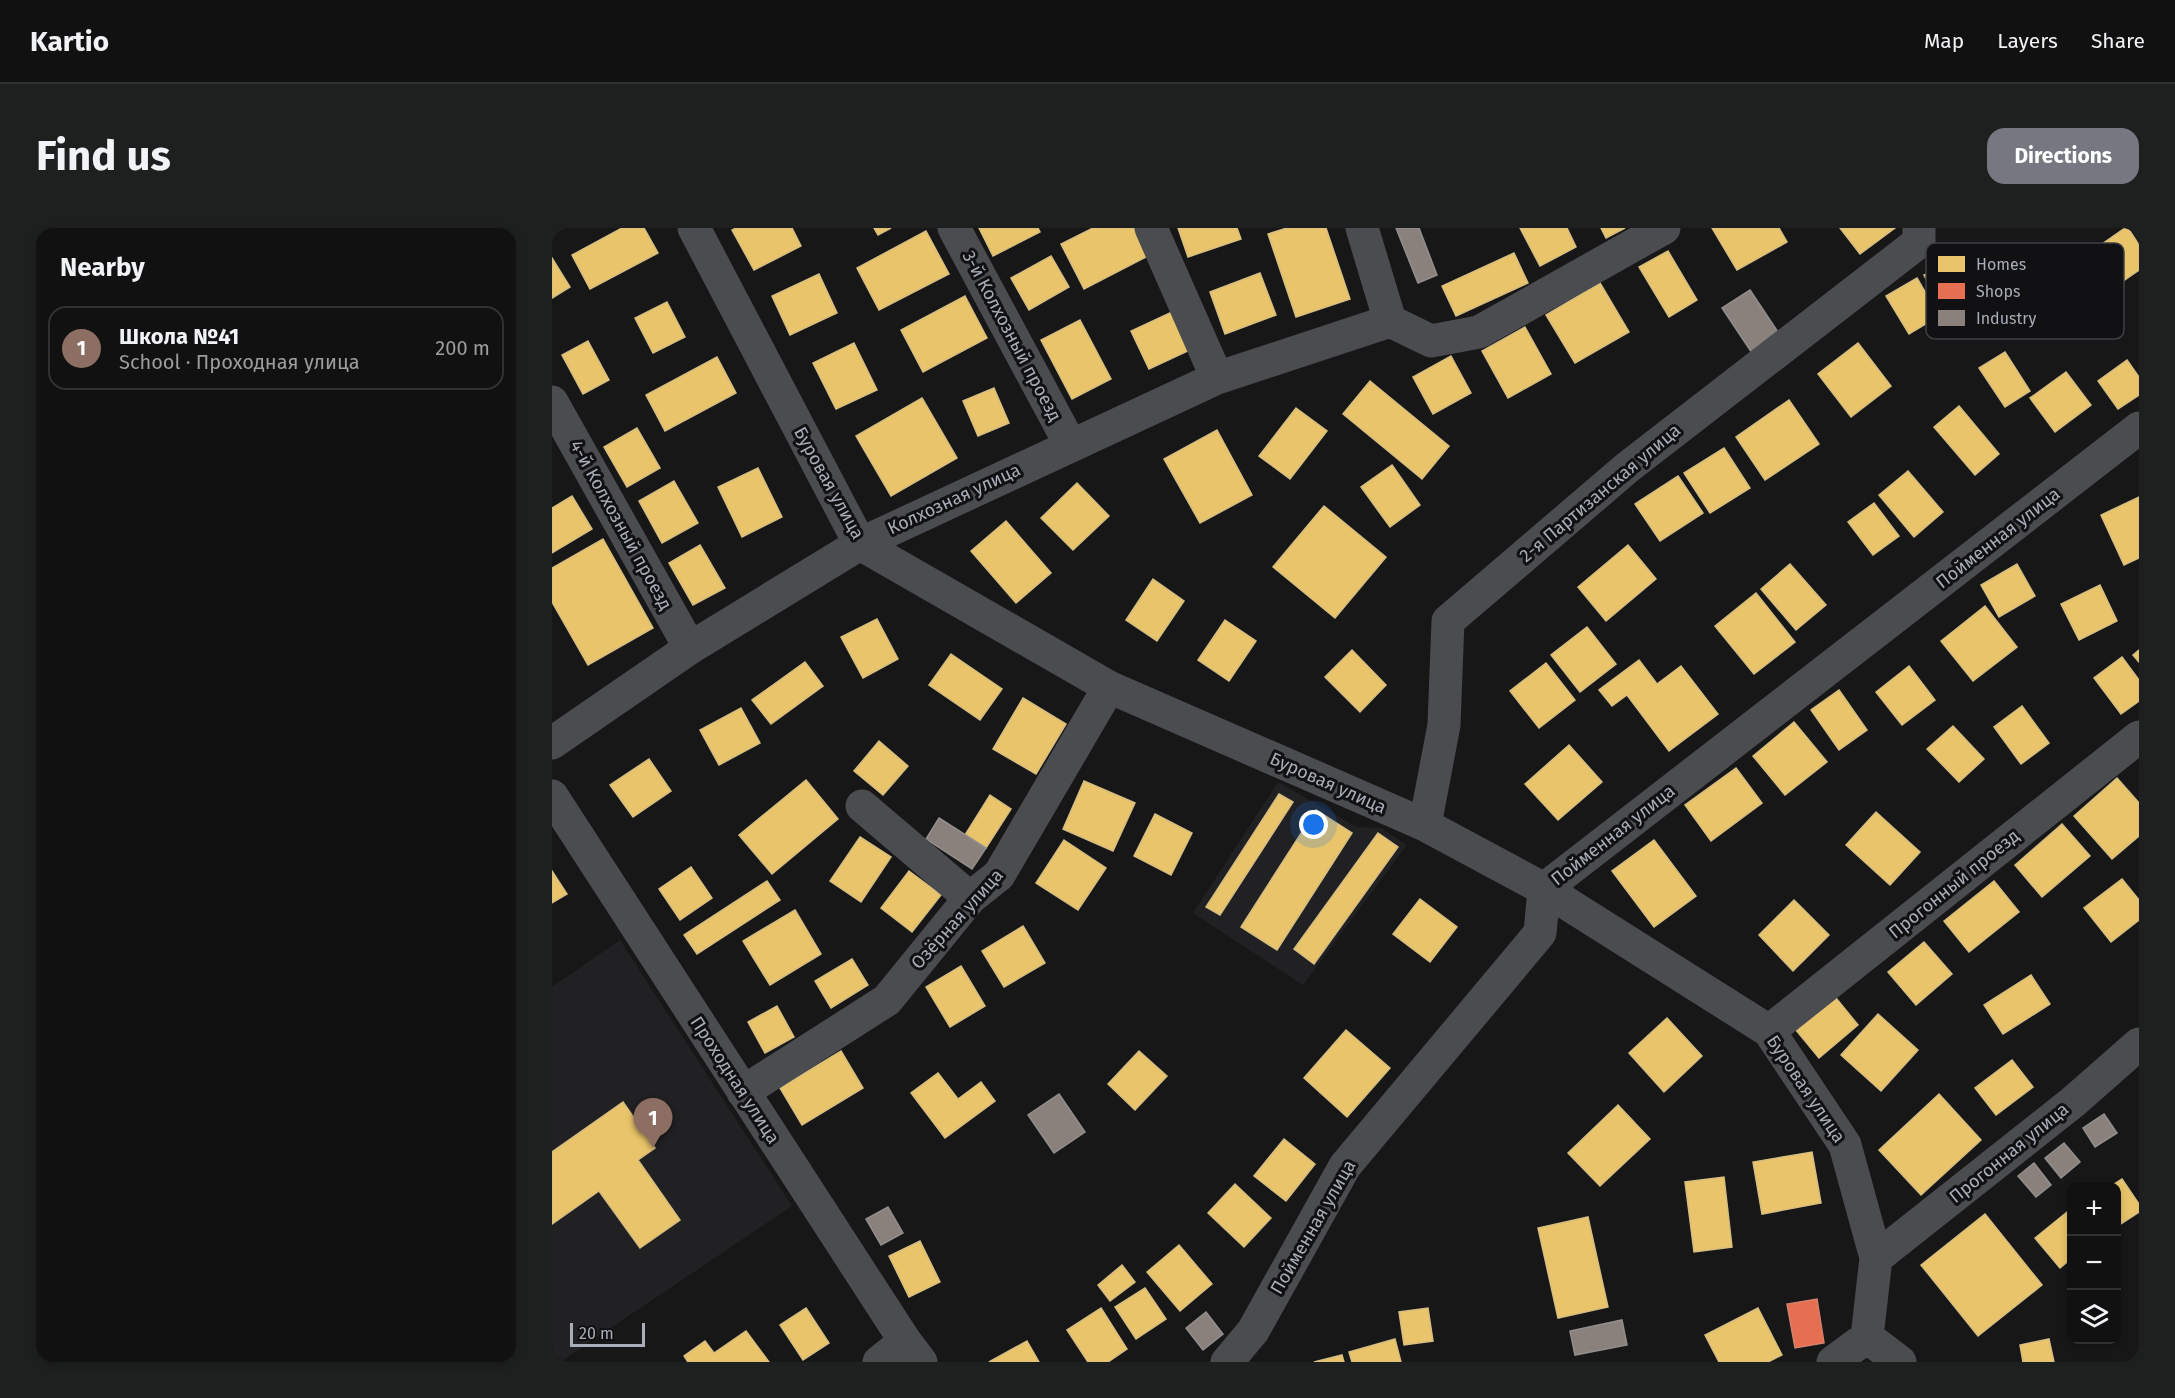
<!DOCTYPE html>
<html lang="en">
<head>
<meta charset="utf-8">
<style>
	:root { --surface:#111; --page:#1e1f1f; --text:#f1f3f6; --muted:#9c9d9f; --line:#303131; --accent:#757880 }
	body { margin:0; font-family:"Fira Sans",sans-serif; background:var(--page); color:var(--text) }
	.controls { position:absolute; right:18px; bottom:18px; display:grid; overflow:hidden; border-radius:12px; box-shadow:0 3px 9px #0003 }
	.controls button { width:54px; height:54px; display:grid; place-items:center; padding:0; border:0; border-bottom:2px solid var(--line); background:var(--surface); color:var(--text); font:30px sans-serif }
	.scale { position:absolute; left:18px; bottom:15px; width:75px; box-sizing:border-box; padding-left:6px; border:3px solid #a8adb8; border-top:0; font-size:16px; line-height:21px; white-space:nowrap; color:#a8adb8; -webkit-text-stroke:4px #111113; paint-order:stroke }
	.you { position:absolute; left:762px; top:597px; width:21px; height:21px; margin:-15px; border:4px solid #fff; border-radius:50%; background:#1a73e8; box-shadow:0 0 0 9px #1a73e833 }
	.badge { display:grid; place-items:center; width:39px; height:39px; border-radius:50%; background:var(--accent); color:#fff; font-size:20px; font-weight:700 }
	.pin { position:absolute; translate:-50% -50px; filter:drop-shadow(0 2px 3px #0008) }
	.pin::after { content:''; position:absolute; top:32px; width:21px; height:18px; background:inherit; clip-path:polygon(0 0,100% 0,50% 100%) }
	.list { margin:0; padding:0; list-style:none }
	h2 { display:flex; justify-content:space-between; align-items:center; height:78px; margin:0; padding:0 24px; font-size:26px }
	h2 small { font-size:20px; font-weight:400; color:var(--muted) }
	.list li { display:grid; grid-template-columns:39px 1fr auto; gap:18px; align-items:center; box-sizing:border-box; height:84px; margin:0 12px 12px; padding:0 12px; border:2px solid var(--line); border-radius:18px }
	.list b { display:block; font-size:22px; white-space:nowrap }
	.list p { margin:0; font-size:20px; white-space:nowrap; color:var(--muted) }
	.list em { font-size:20px; font-style:normal; color:var(--muted) }
	.icon { flex:none; width:33px; height:33px; fill:none; stroke:currentColor; stroke-width:2; stroke-linecap:round; stroke-linejoin:round }
	.map { position:relative; flex:none; width:1587px; height:1134px; overflow:hidden; border-radius:18px }
	header { display:flex; align-items:center; gap:36px; box-sizing:border-box; height:84px; padding:0 30px; background:var(--surface); border-bottom:2px solid var(--line) }
	header strong { font-size:28px }
	nav { display:flex; gap:33px; margin-inline-start:auto; font-size:21px }
	.intro { display:flex; align-items:center; justify-content:space-between; box-sizing:border-box; height:144px; padding:0 36px }
	h1 { margin:0; font-size:42px }
	.button { padding:15px 27px; border-radius:18px; background:var(--accent); color:#fff; font-size:21px; font-weight:700 }
	main { display:flex; gap:36px; padding:0 36px }
	aside { flex:1; background:var(--surface); border-radius:18px; box-shadow:0 3px 9px #0003 }
	.map>svg:first-child { display:block }
	.built { fill:#212123 }
	.homes { fill:#e9c46a; stroke:#d6bd81; stroke-width:1.5 }
	.shops { fill:#e76f51; stroke:#d48270; stroke-width:1.5 }
	.industry { fill:#8a817c; stroke:#938e8e; stroke-width:1.5 }
	.lines { fill:none; stroke-linecap:round; stroke-linejoin:round }
	.minor { stroke:#4b4c50; stroke-width:33 }
	.labels { text-anchor:middle; dominant-baseline:central; stroke-width:6; stroke-linejoin:round; paint-order:stroke }
	.street-label { font-size:18px; fill:#a8adb8; stroke:#111113 }
	.key { fill:#111113; stroke:#3e4045; stroke-width:1.5 }
	.key-label { font-size:16px; fill:#a8adb8 }
</style>
</head>
<body>
<header>
<strong>Kartio</strong>
<nav><a>Map</a><a>Layers</a><a>Share</a></nav>
</header>
<div class="intro"><h1>Find us</h1><a class="button">Directions</a></div>
<main>
<aside>
<h2>Nearby<small></small></h2>
<ul class="list">
<li><span class="badge" style="background:#8d6e63">1</span><div><b>Школа №41</b><p>School · Проходная улица</p></div><em>200 m</em></li>
</ul>
</aside>
<div class="map">
<svg width="1587" height="1134" viewBox="0 0 1587 1134">
	<rect width="100%" height="100%" fill="#171717"/>
	<path class="built" d="M726,554L805,599L829,600L855,617L751,757L641,685Z
		M68,712L240,978L8,1134H0V759Z"/>
	<path class="homes" d="M70,0H92L106,25L38,61L20,27Z
		M184,0H240L249,18L202,42L180,2Z
		M322,0H339L326,7Z
		M427,0H486L488,4L441,28Z
		M541,0H582L596,28L532,61L509,16Z
		M626,0H685L689,11L636,29Z
		M735,0H774L798,71L744,89L716,6Z
		M968,0H1015L1024,19L988,38Z
		M1049,0H1073L1054,10Z
		M1160,0H1227L1235,14L1185,42Z
		M1288,0H1343L1308,26Z
		M1573,0H1576L1587,17V42L1554,65L1530,30Z
		M374,3L397,46L327,82L305,40Z
		M1420,22L1448,74L1400,99L1372,47Z
		M1116,23L1145,72L1117,89L1087,39Z
		M962,25L976,55L904,88L890,58Z
		M499,28L517,59L477,82L459,50Z
		M0,30L18,59L0,70Z
		M708,45L724,87L673,106L658,64Z
		M267,46L285,85L238,107L220,68Z
		M1365,50L1387,88L1357,106L1334,68Z
		M1048,55L1077,104L1023,135L994,87Z
		M413,68L435,110L371,144L349,102Z
		M115,74L133,109L101,125L83,90Z
		M620,84L638,122L597,141L579,103Z
		M528,92L559,151L520,171L489,112Z
		M973,99L999,146L956,170L930,123Z
		M36,113L57,152L31,166L10,127Z
		M302,115L325,162L284,181L261,135Z
		M1306,115L1339,158L1299,189L1266,146Z
		M1453,124L1478,163L1453,179L1427,140Z
		M899,128L919,165L881,186L861,149Z
		M165,129L184,165L113,203L94,167Z
		M1575,132L1587,149V167L1566,181L1546,153Z
		M1514,144L1539,177L1503,204L1478,170Z
		M818,153L897,218L870,251L791,186Z
		M442,160L457,195L426,208L411,173Z
		M370,170L405,230L339,268L304,208Z
		M1237,172L1267,216L1213,252L1184,209Z
		M1407,178L1447,226L1423,247L1382,199Z
		M744,180L775,203L738,251L707,228Z
		M85,200L108,240L75,259L52,219Z
		M665,202L700,267L648,295L612,231Z
		M1172,220L1198,260L1158,285L1132,245Z
		M840,237L868,277L838,299L809,259Z
		M206,240L230,289L190,309L166,259Z
		M1356,243L1391,284L1362,309L1327,267Z
		M1126,248L1151,285L1108,313L1083,276Z
		M122,253L146,295L110,315L87,273Z
		M525,255L557,288L521,322L489,290Z
		M20,268L40,301L0,325V280Z
		M1587,269V330L1572,337L1549,287Z
		M1322,275L1347,308L1321,327L1296,294Z
		M772,278L834,329L783,390L721,339Z
		M454,293L499,345L464,375L419,323Z
		M51,311L101,400L36,437L0,374V340Z
		M148,317L173,360L141,377L117,335Z
		M1076,317L1104,351L1054,393L1026,359Z
		M1238,336L1274,377L1244,402L1209,361Z
		M1465,336L1483,368L1447,389L1429,357Z
		M601,351L632,373L605,413L574,392Z
		M1548,357L1565,393L1527,412L1509,376Z
		M1204,365L1243,414L1202,446L1163,398Z
		M1433,378L1465,419L1421,453L1389,413Z
		M325,391L346,431L311,450L289,409Z
		M673,392L704,413L677,453L646,432Z
		M1035,399L1064,436L1028,464L999,427Z
		M800,422L834,457L808,484L773,449Z
		M1587,422V434L1581,427Z
		M399,426L450,461L428,492L377,457Z
		M1570,429L1587,452V473L1569,486L1542,450Z
		M1087,432L1105,456L1129,438L1166,486L1117,523L1075,467L1060,478L1047,462Z
		M253,434L271,458L219,496L200,472Z
		M994,435L1023,472L987,500L958,463Z
		M1357,438L1383,472L1350,497L1324,464Z
		M1287,462L1315,502L1287,522L1259,482Z
		M471,470L514,496L484,546L441,521Z
		M1470,478L1497,515L1469,536L1442,499Z
		M189,480L208,515L167,537L148,502Z
		M1242,494L1275,534L1233,567L1201,528Z
		M1401,498L1432,531L1407,554L1375,521Z
		M327,513L356,538L331,567L302,543Z
		M1017,517L1050,554L1006,592L973,556Z
		M97,531L119,563L81,589L58,557Z
		M1184,540L1210,575L1159,613L1133,577Z
		M1565,550L1587,575V608L1560,631L1522,588Z
		M254,552L286,591L220,646L187,607Z
		M532,553L583,575L561,623L511,601Z
		M727,566L741,574L668,687L654,679Z
		M438,567L459,581L434,620L413,607Z
		M764,582L800,605L725,722L689,699Z
		M1324,584L1368,624L1338,657L1294,617Z
		M603,586L640,605L619,647L582,628Z
		M1510,596L1538,628L1490,669L1463,637Z
		M826,605L846,619L762,736L742,721Z
		M308,609L339,629L309,674L278,653Z
		M512,612L554,640L526,682L484,655Z
		M1102,612L1144,668L1102,699L1060,643Z
		M139,639L160,670L128,692L107,661Z
		M0,643L15,666L0,675Z
		M357,643L389,667L360,704L329,680Z
		M1570,651L1587,672V692L1559,714L1532,680Z
		M215,653L228,672L145,726L132,707Z
		M1442,653L1467,684L1417,724L1392,693Z
		M868,671L905,699L878,734L841,706Z
		M1242,672L1277,707L1241,743L1207,707Z
		M243,682L269,726L218,757L191,713Z
		M471,698L493,735L452,759L430,723Z
		M1372,714L1400,746L1364,777L1336,744Z
		M300,731L316,757L279,780L263,753Z
		M409,738L433,778L398,799L374,759Z
		M1479,747L1498,776L1451,806L1432,777Z
		M1284,770L1306,797L1267,830L1244,802Z
		M225,778L242,809L213,825L196,794Z
		M1326,786L1366,822L1329,863L1289,827Z
		M1115,790L1150,828L1112,864L1077,825Z
		M794,802L838,840L795,889L752,850Z
		M289,823L311,860L250,897L228,860Z
		M587,823L615,848L583,882L556,856Z
		M1460,832L1481,859L1444,887L1423,860Z
		M386,845L406,871L429,854L443,873L393,910L359,865Z
		M1387,866L1429,912L1369,967L1327,922Z
		M71,874L103,920L86,932L128,992L88,1020L47,963L0,996V924Z
		M1066,877L1098,911L1048,958L1016,925Z
		M732,911L763,936L734,973L702,948Z
		M1260,924L1269,975L1210,986L1201,934Z
		M1172,949L1180,1019L1142,1024L1133,954Z
		M1570,951L1587,976V984L1564,999V958H1559Z
		M683,956L719,990L692,1019L656,985Z
		M1520,980V1030L1508,1040L1483,1010Z
		M1433,986L1490,1057L1426,1108L1369,1037Z
		M1036,989L1056,1079L1006,1090L986,1000Z
		M368,1013L388,1054L357,1069L337,1028Z
		M627,1017L660,1056L628,1083L595,1044Z
		M570,1037L583,1054L558,1073L546,1057Z
		M593,1060L614,1091L584,1111L563,1079Z
		M254,1080L277,1115L251,1132L228,1097Z
		M549,1080L575,1121L556,1134H536L515,1102Z
		M876,1080L881,1113L852,1117L847,1084Z
		M1206,1080L1230,1127L1216,1134H1167L1153,1107Z
		M194,1103L217,1134H136L132,1128L153,1113L162,1125Z
		M843,1111L849,1134H800L797,1124Z
		M1497,1111L1502,1134H1471L1468,1117Z
		M475,1113L487,1134H437Z
		M790,1127L792,1134H762Z"/>
	<path class="shops" d="M1265,1071L1272,1115L1243,1120L1235,1076Z"/>
	<path class="industry" d="M844,0H867L885,47L866,55Z
		M1198,62L1228,107L1200,125L1170,80Z
		M387,590L434,620L420,641L374,611Z
		M507,866L533,904L502,925L476,887Z
		M1552,886L1565,905L1543,919L1531,900Z
		M1512,915L1528,934L1509,950L1493,930Z
		M1482,935L1499,957L1484,969L1466,948Z
		M336,979L351,1005L329,1017L314,991Z
		M654,1084L671,1106L651,1122L634,1100Z
		M1070,1092L1075,1117L1023,1127L1018,1103Z"/>
	<g class="lines">
		<path class="minor" d="M142,0L308,316L557,459L873,597L992,661L1217,803L1293,917L1324,1030L1315,1109L1348,1134
			M402,0L518,216
			M599,0L665,150
			M810,0L838,93
			M838,93L879,113L927,104L1112,0
			M0,174L138,420
			M0,515L138,420L308,316L665,150L838,93
			M0,568L353,1113L369,1134
			M310,578L418,670
			M873,597L892,497L896,393L1076,239L1367,14V0
			M1217,803L1587,509
			M191,864L335,772L418,670L447,647L557,459
			M1324,1030L1521,874L1587,816
			M327,1134L353,1113
			M675,1134L701,1103L793,938L988,705L992,661L1587,200
			M1281,1134L1315,1109"/>
	</g>
	<g class="labels">
		<g class="street-label">
			<text transform="translate(460 108) rotate(62)">3-й Колхозный проезд</text>
			<text transform="translate(277 255) rotate(61)">Буровая улица</text>
			<text transform="translate(1048 265) rotate(-40)">2-я Партизанская улица</text>
			<text transform="translate(402 271) rotate(-25)">Колхозная улица</text>
			<text transform="translate(69 297) rotate(61)">4-й Колхозный проезд</text>
			<text transform="translate(1446 310) rotate(-38)">Пойменная улица</text>
			<text transform="translate(776 555) rotate(24)">Буровая улица</text>
			<text transform="translate(1061 607) rotate(-38)">Пойменная улица</text>
			<text transform="translate(1402 656) rotate(-39)">Прогонный проезд</text>
			<text transform="translate(405 691) rotate(-48)">Озёрная улица</text>
			<text transform="translate(183 852) rotate(57)">Проходная улица</text>
			<text transform="translate(1254 861) rotate(56)">Буровая улица</text>
			<text transform="translate(1457 925) rotate(-39)">Прогонная улица</text>
			<text transform="translate(761 999) rotate(-60)">Пойменная улица</text>
		</g>
	</g>
	<rect x="1374" y="15" width="198" height="96" rx="9" class="key"/>
	<rect x="1386" y="28" width="27" height="16" fill="#e9c46a"/>
	<rect x="1386" y="55" width="27" height="16" fill="#e76f51"/>
	<rect x="1386" y="82" width="27" height="16" fill="#8a817c"/>
	<g class="key-label">
		<text x="1424" y="42">Homes</text>
		<text x="1424" y="69">Shops</text>
		<text x="1424" y="96">Industry</text>
	</g>
</svg>
<div class="controls">
<button>+</button>
<button>−</button>
<button><svg class="icon" aria-label="layers" viewBox="0 0 24 24"><path d="M12 4l9 5-9 5-9-5zM3 14l9 5 9-5"/></svg></button>
</div>
<div class="scale">20 m</div>
<div class="you"></div>
<div class="pin badge" style="left:101px;top:920px;background:#8d6e63">1</div>
</div>
</main>
</body>
</html>
